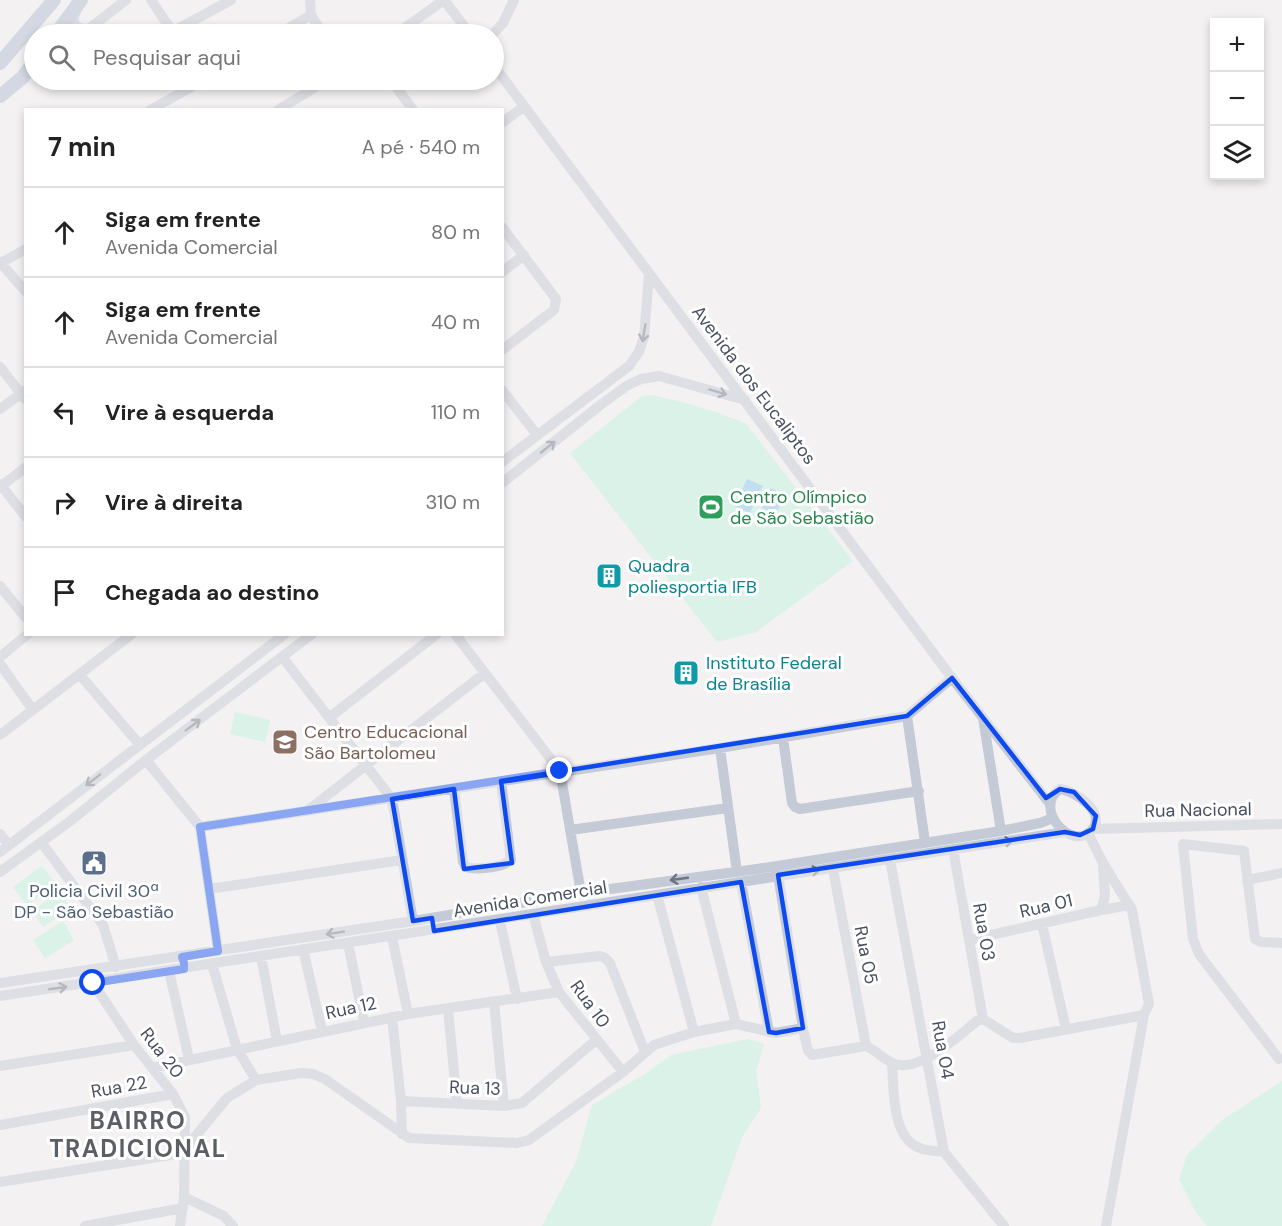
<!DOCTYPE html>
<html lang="pt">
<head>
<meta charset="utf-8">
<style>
	:root { --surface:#fff; --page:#f6f6f6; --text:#222; --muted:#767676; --line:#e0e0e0 }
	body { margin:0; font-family:"DM Sans",sans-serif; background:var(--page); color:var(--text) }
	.controls { position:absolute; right:18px; top:18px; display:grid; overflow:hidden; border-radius:0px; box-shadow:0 3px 9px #0003 }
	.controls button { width:54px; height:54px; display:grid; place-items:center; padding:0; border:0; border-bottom:2px solid var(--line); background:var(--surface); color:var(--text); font:30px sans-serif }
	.stop { position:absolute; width:18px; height:18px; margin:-14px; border:4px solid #0d4bf1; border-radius:50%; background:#fff }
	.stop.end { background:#0d4bf1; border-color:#fff; box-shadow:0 2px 6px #0008 }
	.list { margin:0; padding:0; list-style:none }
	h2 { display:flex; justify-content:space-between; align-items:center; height:78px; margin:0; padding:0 24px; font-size:26px }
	h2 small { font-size:20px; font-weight:400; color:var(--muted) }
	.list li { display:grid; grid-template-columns:39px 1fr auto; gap:18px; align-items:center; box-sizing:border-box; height:90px; padding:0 24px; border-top:2px solid var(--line) }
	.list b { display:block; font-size:22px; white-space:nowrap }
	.list p { margin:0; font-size:20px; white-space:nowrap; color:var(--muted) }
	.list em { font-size:20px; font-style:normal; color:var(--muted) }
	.icon { flex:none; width:33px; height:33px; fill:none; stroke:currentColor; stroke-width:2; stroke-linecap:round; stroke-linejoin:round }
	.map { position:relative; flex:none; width:1282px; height:1226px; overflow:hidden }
	.search { position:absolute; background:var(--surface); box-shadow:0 3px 9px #0003; left:24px; top:24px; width:480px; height:66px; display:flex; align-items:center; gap:15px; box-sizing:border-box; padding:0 21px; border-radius:33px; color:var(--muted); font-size:22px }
	.panel { position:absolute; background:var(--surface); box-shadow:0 3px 9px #0003; left:24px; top:108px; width:480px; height:528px; border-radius:0px }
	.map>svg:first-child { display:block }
	.green { fill:#bdf3db }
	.water { fill:#87cbf2 }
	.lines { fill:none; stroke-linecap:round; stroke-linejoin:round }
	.minor { stroke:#c4cad6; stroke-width:10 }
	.major { stroke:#afbad1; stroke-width:14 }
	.oneway { stroke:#6c7583 }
	.route { stroke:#0d4bf1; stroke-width:8 }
	.marked { fill:none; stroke:#0d4bf1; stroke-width:4.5; stroke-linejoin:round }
	.labels { text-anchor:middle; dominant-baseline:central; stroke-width:6; stroke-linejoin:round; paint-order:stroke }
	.street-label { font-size:18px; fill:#475060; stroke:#fff }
	.leisure-label { font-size:18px; fill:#27864d; stroke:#fff; text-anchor:start }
	.culture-label { font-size:18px; fill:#0d838f; stroke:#fff; text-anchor:start }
	.education-label { font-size:18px; fill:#785e54; stroke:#fff; text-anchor:start }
	.service-label { font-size:18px; fill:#4e5e75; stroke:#fff }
	.district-label { font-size:24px; font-weight:bold; letter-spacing:1.5px; fill:#5d5f66; stroke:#fff }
</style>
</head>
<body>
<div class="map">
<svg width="1282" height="1226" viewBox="0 0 1282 1226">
	<rect width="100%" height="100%" fill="#f3f1f1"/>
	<path class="green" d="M651,395C684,402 715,410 746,424L853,561L756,632L717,642L570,453L642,396Z
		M235,712L270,720L265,742L230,734Z
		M42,866L56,885L27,905L13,887Z
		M59,892L71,908L43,927L32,911Z
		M63,921L74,940L45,958L33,940Z
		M748,1039L764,1044L756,1071L761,1108L742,1137L711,1226H542L576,1162L592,1105L645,1074L671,1055Z
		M1282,1081V1226H1207L1195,1211L1179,1179L1187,1155L1221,1121Z"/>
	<path class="water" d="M747,479L763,486L750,513L734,506Z
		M771,488L785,495L772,523L758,517Z"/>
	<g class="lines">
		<path class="minor" d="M151,0L174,34
			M310,0L311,15L323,34
			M444,0L470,34
			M77,9C71,23 73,27 88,30
			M172,32L231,0
			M82,34L126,0
			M278,34L311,15
			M396,34L444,0
			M493,34L503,23L514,0
			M494,66L952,678L1050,804
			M391,80L413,110
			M150,110L204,80
			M278,110L327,80
			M502,123L523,107
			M502,227L556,299L554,310L502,350
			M0,262L26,292
			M1,263L26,249
			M502,272L524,255
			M0,367L26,400
			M502,390L537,435
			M0,409L26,390
			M502,462L629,366L639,352L644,337L649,275
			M502,483L603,403L628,385L641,379L659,376L745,400
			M0,484L26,517
			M0,487L26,467
			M0,586L26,618
			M455,634L560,771L581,893
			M0,657L28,634
			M283,658L392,799L413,921
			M0,664L33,710
			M80,675L140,745
			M907,716L925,842
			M330,717L437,634
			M983,718L1001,831
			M0,735L132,634
			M783,738L792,803L795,807L800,809L919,791
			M720,748L737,872
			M146,760L200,827L218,951
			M454,789L463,862L466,867C478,870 502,868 511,860L501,781
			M1060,789C1075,791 1107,812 1092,830C1071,853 1032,807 1060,789Z
			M307,811L485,673
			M200,827L720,748L907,716L952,678
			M1093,829L1282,824
			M570,830L728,808
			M1088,833L1103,863L1132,910L1149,1004L1144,1015L1106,1226
			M0,834L9,845
			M41,842L103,925L116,967
			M953,849L983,1019
			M0,852L285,634
			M890,860L944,1152L1004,1226
			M833,869L866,1046
			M0,872L69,822L146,760L312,634
			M778,875L803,1028
			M1247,880L1282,873
			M741,882L769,1032
			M701,887L736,1024
			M209,889L402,860
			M657,895L694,1032
			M1101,910L1105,896L1103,866
			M533,914L546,962L559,992L623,1072
			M500,921L517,999
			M1042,924L1066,1029
			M392,937L408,1014
			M969,940L1101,910L1130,905
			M348,943L364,1022
			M303,949L322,1031
			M261,956L277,1041
			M546,962L600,956L605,958L610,963L645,1052
			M212,964L237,1049L256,1080
			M169,971L189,1059
			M0,983L413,921L581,893L757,869L1001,831L1040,823L1053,818
			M93,983L134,1045L173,1094L185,1117L184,1197L180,1226
			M0,996L1065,832
			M494,1002L504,1106
			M448,1009L457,1104
			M392,1017L401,1101L402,1134
			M1279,1059L1199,954L1193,939L1183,844L1244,851L1255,939L1261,942L1282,943
			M892,1063C894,1088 891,1138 920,1148C927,1151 936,1151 944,1152
			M0,1066L134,1045
			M152,1068L408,1014L559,992
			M401,1101L504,1106L522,1103L596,1040
			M0,1125L173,1094
			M0,1182L177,1154L185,1149L227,1098L256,1080L301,1073L313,1074L325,1079L409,1138L517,1143L529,1140L623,1072L654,1045L694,1032L736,1024L776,1033L803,1028L808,1051L812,1055L866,1046C877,1051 884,1060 895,1064C921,1072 958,1036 977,1021L983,1019L1013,1038H1020L1144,1015
			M184,1197L224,1216L233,1226
			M85,1226L183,1208"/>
		<path class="major" d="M56,34L81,0
			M0,63L54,0
			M0,96L23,77L34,62"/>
	</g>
	<defs><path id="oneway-shaft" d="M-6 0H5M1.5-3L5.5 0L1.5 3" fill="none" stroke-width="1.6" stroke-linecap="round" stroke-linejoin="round" transform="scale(1.5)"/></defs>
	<g class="oneway">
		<use href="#oneway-shaft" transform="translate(644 333) rotate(99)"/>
		<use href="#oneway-shaft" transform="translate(718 392) rotate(17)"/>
		<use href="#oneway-shaft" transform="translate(548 447) rotate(-38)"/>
		<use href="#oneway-shaft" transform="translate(193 725) rotate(-37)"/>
		<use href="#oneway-shaft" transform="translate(93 780) rotate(143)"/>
		<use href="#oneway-shaft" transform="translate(1004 842) rotate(-9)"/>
		<use href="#oneway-shaft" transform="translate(811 871) rotate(-7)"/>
		<use href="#oneway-shaft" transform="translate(679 879) rotate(172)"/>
		<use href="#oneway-shaft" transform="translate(335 933) rotate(171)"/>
		<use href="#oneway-shaft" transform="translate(58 988) rotate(-8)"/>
	</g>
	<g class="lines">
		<path class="route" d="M93,983L184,969V963L182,957L218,951L200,827L560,771"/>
	</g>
	<path d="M0 0H1282V1226H0ZM952,678L1046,798L1060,789L1074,792L1096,816L1093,829L1080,835L1065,832L778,875L803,1028L776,1033L769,1032L741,882L434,931L432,918L413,921L392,799L454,789L464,869L512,863L501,781L907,716Z" fill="#f3f1f1" fill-opacity=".55" fill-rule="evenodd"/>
	<path class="marked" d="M952,678L1046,798L1060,789L1074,792L1096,816L1093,829L1080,835L1065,832L778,875L803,1028L776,1033L769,1032L741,882L434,931L432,918L413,921L392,799L454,789L464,869L512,863L501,781L907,716Z"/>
	<defs>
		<g id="stadium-square" transform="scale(1.35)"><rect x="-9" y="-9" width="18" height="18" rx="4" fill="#2e9e5b" stroke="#fff"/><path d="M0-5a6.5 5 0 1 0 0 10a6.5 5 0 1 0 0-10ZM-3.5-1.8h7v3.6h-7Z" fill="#fff"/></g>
		<g id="building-square" transform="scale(1.35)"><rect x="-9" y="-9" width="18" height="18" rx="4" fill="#0f9aa8" stroke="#fff"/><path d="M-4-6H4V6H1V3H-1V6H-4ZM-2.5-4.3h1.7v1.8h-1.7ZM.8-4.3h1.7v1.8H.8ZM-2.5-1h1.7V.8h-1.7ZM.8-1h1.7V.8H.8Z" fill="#fff"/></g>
		<g id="school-square" transform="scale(1.35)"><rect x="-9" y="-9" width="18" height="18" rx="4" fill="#8d6e63" stroke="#fff"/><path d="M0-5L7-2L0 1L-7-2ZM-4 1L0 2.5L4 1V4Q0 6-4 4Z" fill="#fff"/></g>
		<g id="civic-square" transform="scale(1.35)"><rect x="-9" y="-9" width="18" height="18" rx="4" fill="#5c6f8a" stroke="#fff"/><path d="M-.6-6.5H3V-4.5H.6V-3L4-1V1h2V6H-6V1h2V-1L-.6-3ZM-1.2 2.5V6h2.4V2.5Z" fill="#fff"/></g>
	</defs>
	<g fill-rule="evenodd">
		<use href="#stadium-square" x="711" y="507"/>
		<use href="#building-square" x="609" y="576"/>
		<use href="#building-square" x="686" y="673"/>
		<use href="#school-square" x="285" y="742"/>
		<use href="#civic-square" x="94" y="863"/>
	</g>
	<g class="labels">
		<g class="street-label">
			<text transform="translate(754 385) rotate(53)">Avenida dos Eucaliptos</text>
			<text transform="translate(1198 810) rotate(-1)">Rua Nacional</text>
			<text transform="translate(530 899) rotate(-9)">Avenida Comercial</text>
			<text transform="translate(1046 906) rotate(-13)">Rua 01</text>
			<text transform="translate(984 932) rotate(80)">Rua 03</text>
			<text transform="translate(866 955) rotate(79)">Rua 05</text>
			<text transform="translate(590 1004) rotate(54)">Rua 10</text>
			<text transform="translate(351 1008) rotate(-12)">Rua 12</text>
			<text transform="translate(943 1050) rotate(80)">Rua 04</text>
			<text transform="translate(162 1053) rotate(52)">Rua 20</text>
			<text transform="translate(119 1087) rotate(-10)">Rua 22</text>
			<text transform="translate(475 1088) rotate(2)">Rua 13</text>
		</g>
		<g class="leisure-label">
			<text x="730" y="497">Centro Olímpico<tspan x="730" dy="21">de São Sebastião</tspan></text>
		</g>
		<g class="culture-label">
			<text x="628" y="566">Quadra<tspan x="628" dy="21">poliesportia IFB</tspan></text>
			<text x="706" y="663">Instituto Federal<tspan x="706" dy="21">de Brasília</tspan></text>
		</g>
		<g class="education-label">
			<text x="304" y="732">Centro Educacional<tspan x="304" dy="21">São Bartolomeu</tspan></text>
		</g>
		<g class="service-label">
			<text x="94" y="891">Policia Civil 30ª<tspan x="94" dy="21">DP - São Sebastião</tspan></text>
		</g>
		<g class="district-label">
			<text x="138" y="1120">BAIRRO<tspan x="138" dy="28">TRADICIONAL</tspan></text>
		</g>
	</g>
</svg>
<div class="controls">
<button>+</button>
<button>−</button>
<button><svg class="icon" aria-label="layers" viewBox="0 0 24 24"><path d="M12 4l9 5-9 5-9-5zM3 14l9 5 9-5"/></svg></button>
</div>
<div class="stop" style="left:93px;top:983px"></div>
<div class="stop end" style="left:560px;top:771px"></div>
<div class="search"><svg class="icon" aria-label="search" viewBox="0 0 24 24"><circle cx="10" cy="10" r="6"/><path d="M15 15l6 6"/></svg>Pesquisar aqui</div>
<section class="panel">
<h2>7 min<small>A pé · 540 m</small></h2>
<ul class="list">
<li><svg class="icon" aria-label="ahead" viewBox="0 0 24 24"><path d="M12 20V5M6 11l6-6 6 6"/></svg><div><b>Siga em frente</b><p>Avenida Comercial</p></div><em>80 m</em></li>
<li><svg class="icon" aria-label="ahead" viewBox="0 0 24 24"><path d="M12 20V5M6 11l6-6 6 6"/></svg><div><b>Siga em frente</b><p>Avenida Comercial</p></div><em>40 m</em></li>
<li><svg class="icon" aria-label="left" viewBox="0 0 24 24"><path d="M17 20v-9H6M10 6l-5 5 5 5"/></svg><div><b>Vire à esquerda</b></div><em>110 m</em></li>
<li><svg class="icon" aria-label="right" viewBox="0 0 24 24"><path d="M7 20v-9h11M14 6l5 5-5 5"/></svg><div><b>Vire à direita</b></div><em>310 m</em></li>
<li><svg class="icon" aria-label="arrive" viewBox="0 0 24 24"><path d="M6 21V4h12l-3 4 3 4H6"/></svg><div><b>Chegada ao destino</b></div></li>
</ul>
</section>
</div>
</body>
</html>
